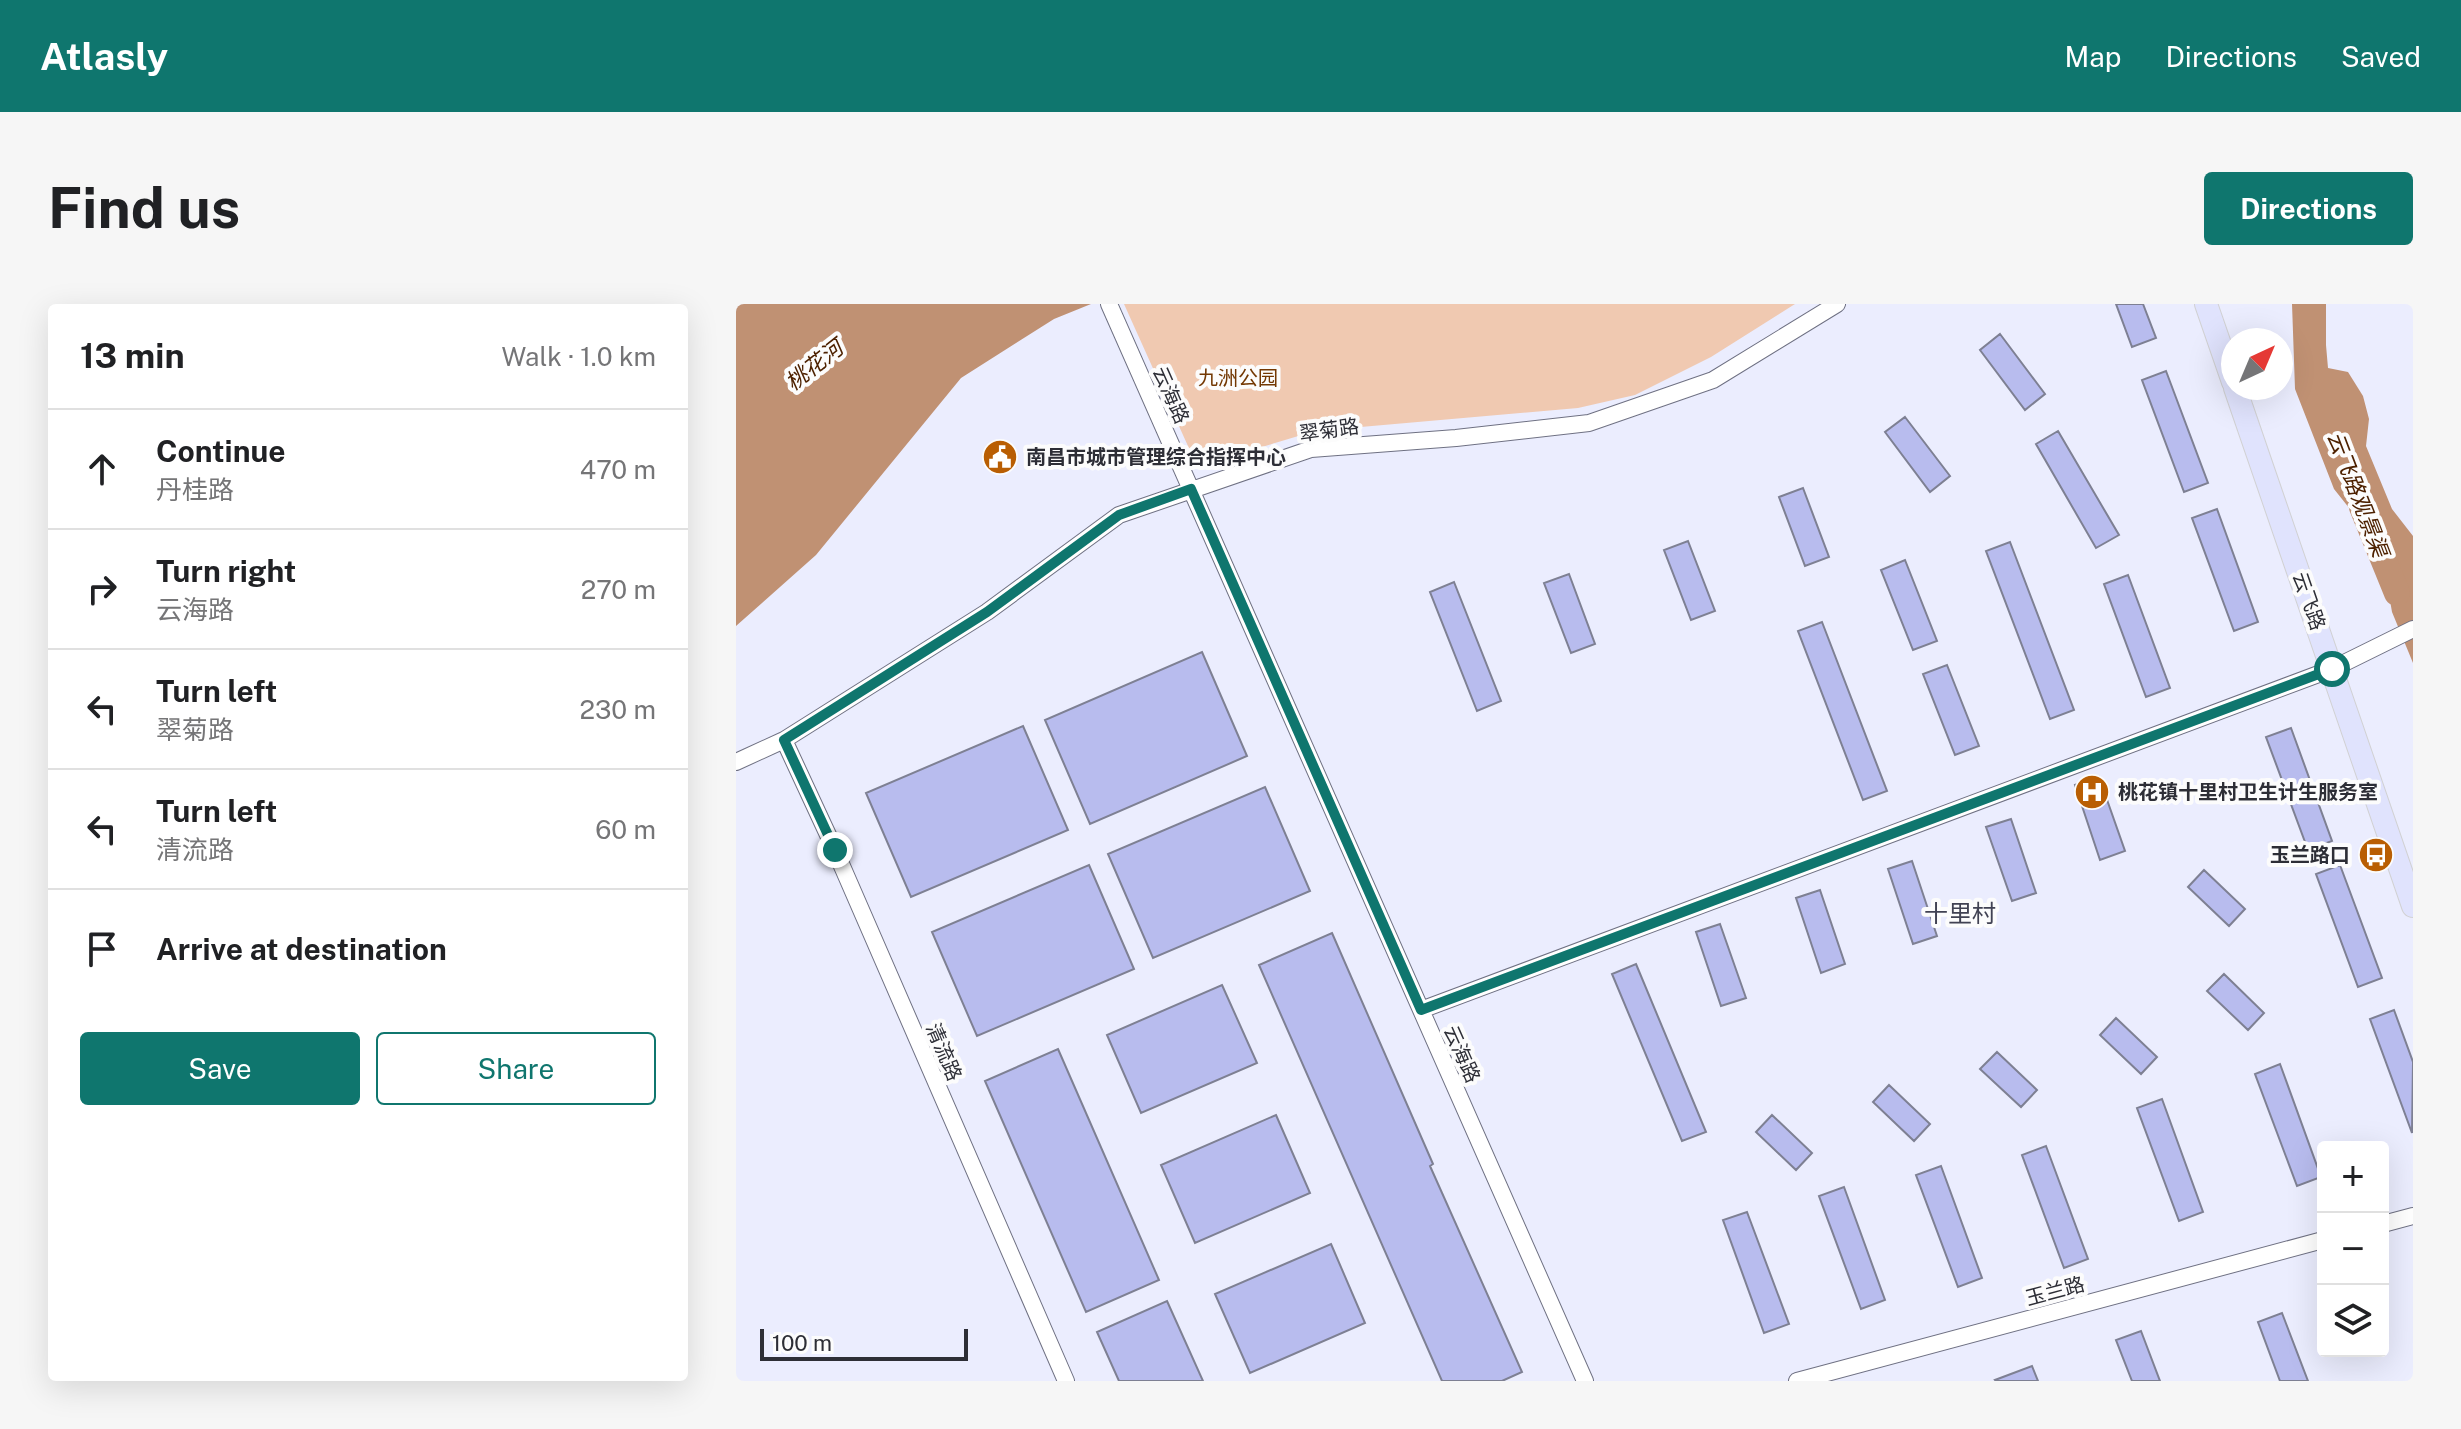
<!DOCTYPE html>
<html lang="en">
<head>
<meta charset="utf-8">
<style>
	:root { --surface:#fff; --page:#f6f6f6; --text:#202124; --muted:#757577; --line:#e0e0e0; --accent:#0f766e }
	body { margin:0; font-family:"Public Sans","Noto Sans SC",sans-serif; background:var(--page); color:var(--text) }
	.controls { position:absolute; right:24px; bottom:24px; display:grid; overflow:hidden; border-radius:8px; box-shadow:0 8px 32px #0002 }
	.controls button { width:72px; height:72px; display:grid; place-items:center; padding:0; border:0; border-bottom:2px solid var(--line); background:var(--surface); color:var(--text); font:40px sans-serif }
	.compass { position:absolute; left:1485px; top:24px; width:72px; height:72px; border-radius:50%; background:var(--surface); box-shadow:0 8px 32px #0002; rotate:44deg }
	.scale { position:absolute; left:24px; bottom:20px; width:208px; box-sizing:border-box; padding-left:8px; border:4px solid #2d2e36; border-top:0; font-size:22px; line-height:28px; white-space:nowrap; color:#2d2e36; -webkit-text-stroke:6px #fcfcfc; paint-order:stroke }
	.stop { position:absolute; width:24px; height:24px; margin:-18px; border:6px solid #0f766e; border-radius:50%; background:#fff }
	.stop.end { background:#0f766e; border-color:#fff; box-shadow:0 2px 8px #0008 }
	.list { margin:0; padding:0; list-style:none }
	h2 { display:flex; justify-content:space-between; align-items:center; height:104px; margin:0; padding:0 32px; font-size:34px }
	h2 small { font-size:26px; font-weight:400; color:var(--muted) }
	.list li { display:grid; grid-template-columns:52px 1fr auto; gap:24px; align-items:center; box-sizing:border-box; height:120px; padding:0 32px; border-top:2px solid var(--line) }
	.list b { display:block; font-size:30px; white-space:nowrap }
	.list p { margin:0; font-size:26px; white-space:nowrap; color:var(--muted) }
	.list em { font-size:26px; font-style:normal; color:var(--muted) }
	.actions { display:flex; gap:16px; padding:24px 32px }
	.actions a { flex:1; padding:18px 0; border:2px solid var(--accent); border-radius:8px; text-align:center; font-size:28px; color:var(--accent) }
	.actions .main { background:var(--accent); color:#fff }
	.icon { flex:none; width:44px; height:44px; fill:none; stroke:currentColor; stroke-width:2; stroke-linecap:round; stroke-linejoin:round }
	.map { position:relative; flex:none; width:1677px; height:1077px; overflow:hidden; border-radius:8px }
	header { display:flex; align-items:center; gap:48px; box-sizing:border-box; height:112px; padding:0 40px; background:var(--accent); color:#fff }
	header strong { font-size:38px }
	nav { display:flex; gap:44px; margin-inline-start:auto; font-size:28px }
	.intro { display:flex; align-items:center; justify-content:space-between; box-sizing:border-box; height:192px; padding:0 48px }
	h1 { margin:0; font-size:56px }
	.button { padding:20px 36px; border-radius:8px; background:var(--accent); color:#fff; font-size:28px; font-weight:700 }
	main { display:flex; gap:48px; padding:0 48px }
	aside { flex:1; background:var(--surface); border-radius:8px; box-shadow:0 8px 32px #0002 }
	.map>svg:first-child { display:block }
	.green { fill:#f0c9b1 }
	.water { fill:#c09173 }
	.lines { fill:none; stroke-linecap:round; stroke-linejoin:round }
	.river { stroke:#c09173; stroke-width:26 }
	.building { fill:#b8bcee; stroke:#7e8093; stroke-width:2 }
	.minor-casing { stroke:#6f7183; stroke-width:18 }
	.major-casing { stroke:#d1d1d3; stroke-width:24 }
	.minor { stroke:#fff; stroke-width:16 }
	.major { stroke:#e0e3fd; stroke-width:22 }
	.route { stroke:#0f766e; stroke-width:10 }
	.labels { text-anchor:middle; dominant-baseline:central; stroke-width:8; stroke-linejoin:round; paint-order:stroke }
	.park-label { font-size:20px; fill:#733803; stroke:#fcfcfc }
	.street-label { font-size:20px; fill:#2d2e36; stroke:#fcfcfc }
	.poi-label { font-size:20px; font-weight:bold; fill:#2d2e36; stroke:#fcfcfc; text-anchor:start }
	.water-label { font-size:22px; font-style:italic; fill:#4d2100; stroke:#fcfcfc }
	.quarter-label { font-size:24px; fill:#414253; stroke:#fcfcfc }
</style>
</head>
<body>
<header>
<strong>Atlasly</strong>
<nav><a>Map</a><a>Directions</a><a>Saved</a></nav>
</header>
<div class="intro"><h1>Find us</h1><a class="button">Directions</a></div>
<main>
<aside>
<h2>13 min<small>Walk · 1.0 km</small></h2>
<ul class="list">
<li><svg class="icon" aria-label="ahead" viewBox="0 0 24 24"><path d="M12 20V5M6 11l6-6 6 6"/></svg><div><b>Continue</b><p>丹桂路</p></div><em>470 m</em></li>
<li><svg class="icon" aria-label="right" viewBox="0 0 24 24"><path d="M7 20v-9h11M14 6l5 5-5 5"/></svg><div><b>Turn right</b><p>云海路</p></div><em>270 m</em></li>
<li><svg class="icon" aria-label="left" viewBox="0 0 24 24"><path d="M17 20v-9H6M10 6l-5 5 5 5"/></svg><div><b>Turn left</b><p>翠菊路</p></div><em>230 m</em></li>
<li><svg class="icon" aria-label="left" viewBox="0 0 24 24"><path d="M17 20v-9H6M10 6l-5 5 5 5"/></svg><div><b>Turn left</b><p>清流路</p></div><em>60 m</em></li>
<li><svg class="icon" aria-label="arrive" viewBox="0 0 24 24"><path d="M6 21V4h12l-3 4 3 4H6"/></svg><div><b>Arrive at destination</b></div></li>
</ul>
<div class="actions"><a class="main">Save</a><a>Share</a></div>
</aside>
<div class="map">
<svg width="1677" height="1077" viewBox="0 0 1677 1077">
	<rect width="100%" height="100%" fill="#ebedfe"/>
	<path class="green" d="M388,0H1059L975,53L899,91L842,104L579,127L469,160L456,151Z"/>
	<path class="water" d="M0,0H355L318,15L225,74L80,251L0,322Z
		M1556,0H1590V41L1592,64L1612,68L1627,92L1633,115L1630,142L1656,205L1677,232V359L1656,308L1645,244L1598,185L1559,85Z"/>
	<g class="lines">
		<path class="river" d="M1626,203L1661,289"/>
	</g>
	<path class="building" d="M1380,0H1407L1420,34L1396,43Z
		M1264,30L1309,90L1289,106L1244,46Z
		M1430,67L1472,179L1448,188L1406,76Z
		M1169,113L1214,172L1194,188L1149,128Z
		M1322,127L1383,231L1360,244L1300,140Z
		M1067,184L1093,253L1069,262L1043,193Z
		M1481,205L1522,318L1498,327L1456,214Z
		M952,237L979,307L955,316L928,246Z
		M1274,238L1338,406L1314,415L1250,247Z
		M1169,256L1201,337L1177,346L1145,266Z
		M833,270L859,340L835,349L808,279Z
		M1392,271L1434,384L1410,393L1368,280Z
		M718,278L765,397L741,407L694,288Z
		M1086,318L1151,487L1127,496L1062,327Z
		M466,348L511,452L354,520L309,416Z
		M1211,361L1243,442L1219,451L1187,370Z
		M287,422L332,526L175,593L130,489Z
		M1555,424L1596,537L1572,546L1530,433Z
		M1363,473L1389,547L1364,556L1339,481Z
		M529,483L574,587L417,654L372,550Z
		M1275,515L1300,589L1276,597L1250,523Z
		M1176,557L1201,632L1177,640L1152,565Z
		M353,561L398,665L241,732L196,628Z
		M1604,561L1646,674L1622,683L1580,570Z
		M1468,566L1509,605L1493,622L1452,583Z
		M1084,586L1109,660L1085,669L1060,594Z
		M984,620L1010,694L985,702L960,628Z
		M596,629L697,860L694,862L786,1068L766,1077H706L523,661Z
		M900,660L970,828L946,837L876,670Z
		M1488,670L1528,709L1512,726L1471,687Z
		M486,681L521,759L405,809L371,731Z
		M1658,706L1677,758L1676,829L1634,715Z
		M1380,714L1421,753L1405,770L1364,731Z
		M322,745L423,976L350,1008L249,777Z
		M1261,748L1301,786L1285,803L1244,765Z
		M1544,760L1585,873L1561,882L1519,770Z
		M1153,781L1194,820L1178,837L1137,798Z
		M1426,795L1467,908L1443,917L1401,804Z
		M540,811L574,889L459,939L425,861Z
		M1036,811L1076,849L1060,866L1020,828Z
		M1310,842L1352,955L1328,964L1286,851Z
		M1205,862L1246,974L1222,983L1180,871Z
		M1108,883L1149,996L1125,1005L1083,892Z
		M1011,908L1053,1020L1028,1029L987,916Z
		M595,940L629,1019L514,1069L479,990Z
		M431,997L467,1077H383L361,1028Z
		M1546,1009L1572,1077H1544L1522,1018Z
		M1405,1027L1424,1077H1396L1380,1036Z
		M1296,1062L1302,1077H1260L1259,1076Z"/>
	<g class="lines">
		<g class="minor-casing">
			<path id="minor" d="M373,0L849,1077
				M48,436L99,546L330,1077
				M0,458L48,436L251,308L383,211L575,145L720,134L853,119L977,76L1101,0
				M685,706L1596,365L1677,325
				M1647,920L1677,912
				M1061,1077L1587,936"/>
		</g>
		<g class="major-casing">
			<path id="major" d="M1470,0L1497,78
				M1499,84L1677,602"/>
		</g>
		<use href="#minor" class="minor"/>
		<use href="#major" class="major"/>
	</g>
	<g class="lines">
		<path class="route" d="M99,546L48,436L251,308L383,211L455,185L685,706L1596,365"/>
	</g>
	<defs>
		<g id="civic-disc" transform="scale(1.8)"><circle r="9.5" fill="#b95e03" stroke="#fcfcfc"/><path d="M-.6-6.5H3V-4.5H.6V-3L4-1V1h2V6H-6V1h2V-1L-.6-3ZM-1.2 2.5V6h2.4V2.5Z" fill="#fff"/></g>
		<g id="hospital-disc" transform="scale(1.8)"><circle r="9.5" fill="#b95e03" stroke="#fcfcfc"/><path d="M-5-5h3v3.5h4V-5h3V5h-3V1.5h-4V5h-3Z" fill="#fff"/></g>
		<g id="bus-disc" transform="scale(1.8)"><circle r="9.5" fill="#b95e03" stroke="#fcfcfc"/><path d="M-5-6H5V4H4V6H2V4H-2V6H-4V4H-5ZM-3.5-4V0h7V-4ZM-3.5 1.2v1.5H-2V1.2ZM2 1.2v1.5H3.5V1.2Z" fill="#fff"/></g>
	</defs>
	<g fill-rule="evenodd">
		<use href="#civic-disc" x="264" y="153"/>
		<use href="#hospital-disc" x="1356" y="488"/>
		<use href="#bus-disc" x="1640" y="551"/>
	</g>
	<g class="labels">
		<g class="park-label">
			<text x="502" y="74">九洲公园</text>
		</g>
		<g class="street-label">
			<text transform="translate(435 91) rotate(66)">云海路</text>
			<text transform="translate(593 126) rotate(-8)">翠菊路</text>
			<text transform="translate(1573 297) rotate(71)">云飞路</text>
			<text transform="translate(208 748) rotate(67)">清流路</text>
			<text transform="translate(726 750) rotate(66)">云海路</text>
			<text transform="translate(1319 987) rotate(-15)">玉兰路</text>
		</g>
		<g class="poi-label">
			<text x="290" y="153">南昌市城市管理综合指挥中心</text>
			<text x="1382" y="488">桃花镇十里村卫生计生服务室</text>
			<text x="1614" y="551" text-anchor="end">玉兰路口</text>
		</g>
		<g class="water-label">
			<text transform="translate(78 61) rotate(-38)">桃花河</text>
			<text transform="translate(1622 190) rotate(69)">云飞路观景渠</text>
		</g>
		<g class="quarter-label">
			<text x="1224" y="609">十里村</text>
		</g>
	</g>
</svg>
<div class="controls">
<button>+</button>
<button>−</button>
<button><svg class="icon" aria-label="layers" viewBox="0 0 24 24"><path d="M12 4l9 5-9 5-9-5zM3 14l9 5 9-5"/></svg></button>
</div>
<svg class="compass" viewBox="-18 -18 36 36"><path d="M0-13l5 13h-10z" fill="#e53935"/><path d="M0 13l5-13h-10z" fill="#757577"/></svg>
<div class="scale">100 m</div>
<div class="stop" style="left:1596px;top:365px"></div>
<div class="stop end" style="left:99px;top:546px"></div>
</div>
</main>
</body>
</html>
